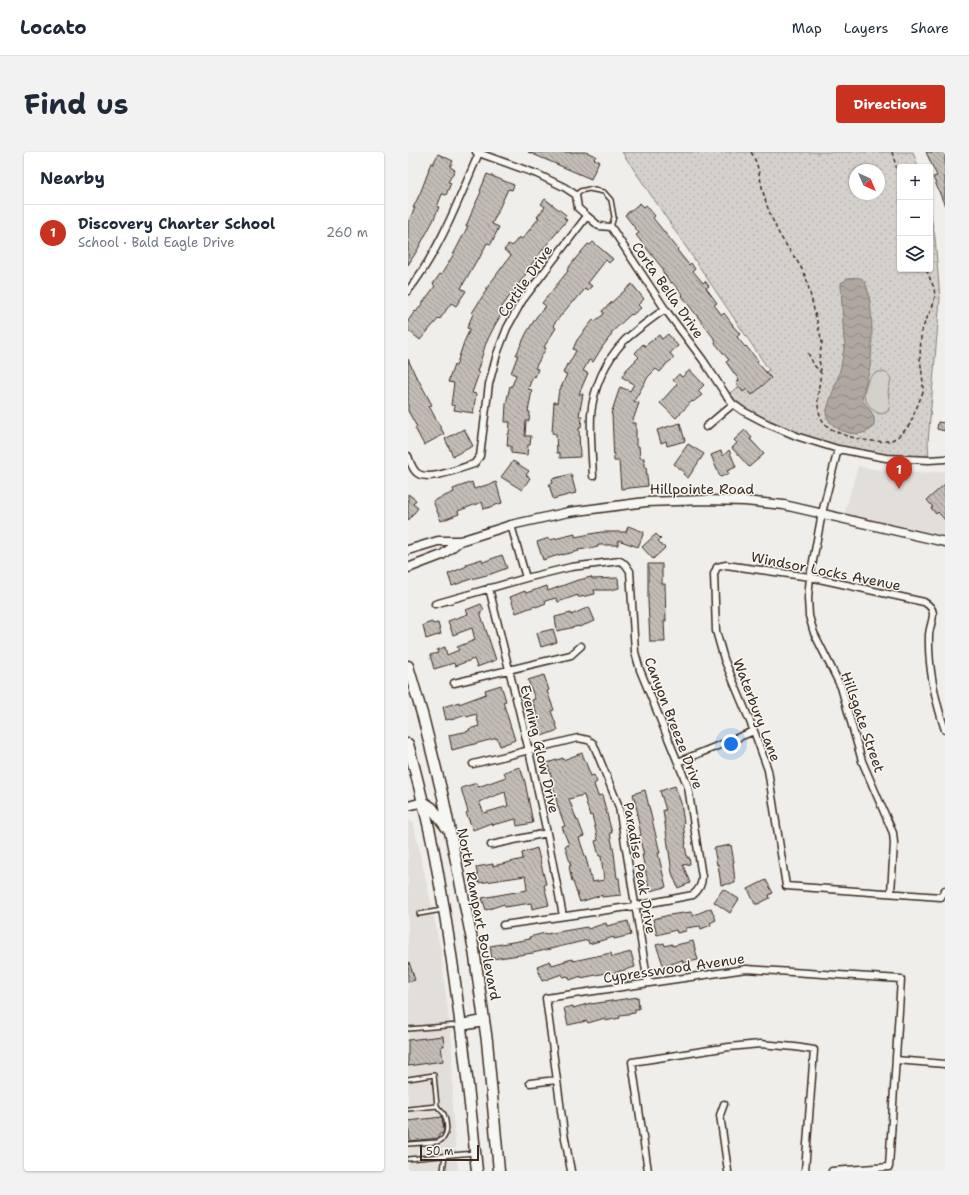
<!DOCTYPE html>
<html lang="en">
<head>
<meta charset="utf-8">
<style>
	:root { --surface:#fff; --page:#f2f2f3; --text:#1f2937; --muted:#747a83; --line:#e0e1e3; --accent:#c8321e }
	body { margin:0; font-family:"Shantell Sans",sans-serif; background:var(--page); color:var(--text) }
	.controls { position:absolute; right:12px; top:12px; display:grid; overflow:hidden; border-radius:4px; box-shadow:0 1px 3px #0004 }
	.controls button { width:36px; height:36px; display:grid; place-items:center; padding:0; border:0; border-bottom:1px solid var(--line); background:var(--surface); color:var(--text); font:20px sans-serif }
	.compass { position:absolute; left:441px; top:12px; width:36px; height:36px; border-radius:50%; background:var(--surface); box-shadow:0 1px 3px #0004; rotate:136deg }
	.scale { position:absolute; left:12px; bottom:10px; width:59px; box-sizing:border-box; padding-left:4px; border:2px solid #3b2a1e; border-top:0; font-size:11px; line-height:14px; white-space:nowrap; color:#3b2a1e; -webkit-text-stroke:3px #f6f6f2; paint-order:stroke }
	.you { position:absolute; left:323px; top:592px; width:14px; height:14px; margin:-10px; border:3px solid #fff; border-radius:50%; background:#1a73e8; box-shadow:0 0 0 6px #1a73e833 }
	.badge { display:grid; place-items:center; width:26px; height:26px; border-radius:50%; background:var(--accent); color:#fff; font-size:13px; font-weight:700 }
	.pin { position:absolute; translate:-50% -33px; filter:drop-shadow(0 1px 2px #0008) }
	.pin::after { content:''; position:absolute; top:21px; width:14px; height:12px; background:inherit; clip-path:polygon(0 0,100% 0,50% 100%) }
	.list { margin:0; padding:0; list-style:none }
	h2 { display:flex; justify-content:space-between; align-items:center; height:52px; margin:0; padding:0 16px; font-size:17px }
	h2 small { font-size:13px; font-weight:400; color:var(--muted) }
	.list li { display:grid; grid-template-columns:26px 1fr auto; gap:12px; align-items:center; box-sizing:border-box; height:56px; padding:0 16px; border-top:1px solid var(--line) }
	.list b { display:block; font-size:15px; white-space:nowrap }
	.list p { margin:0; font-size:13px; white-space:nowrap; color:var(--muted) }
	.list em { font-size:13px; font-style:normal; color:var(--muted) }
	.icon { flex:none; width:22px; height:22px; fill:none; stroke:currentColor; stroke-width:2; stroke-linecap:round; stroke-linejoin:round }
	.map { position:relative; flex:none; width:537px; height:1019px; overflow:hidden; border-radius:4px }
	header { display:flex; align-items:center; gap:24px; box-sizing:border-box; height:56px; padding:0 20px; background:var(--surface); border-bottom:1px solid var(--line) }
	header strong { font-size:19px }
	nav { display:flex; gap:22px; margin-inline-start:auto; font-size:14px }
	.intro { display:flex; align-items:center; justify-content:space-between; box-sizing:border-box; height:96px; padding:0 24px }
	h1 { margin:0; font-size:28px }
	.button { padding:10px 18px; border-radius:4px; background:var(--accent); color:#fff; font-size:14px; font-weight:700 }
	main { display:flex; gap:24px; padding:0 24px }
	aside { flex:1; background:var(--surface); border-radius:4px; box-shadow:0 1px 3px #0004 }
	.map>svg:first-child { display:block }
	.built { fill:#e2dfdb }
	.green { fill:url(#green-dots); stroke:#887e75; fill-rule:evenodd }
	.pitch { fill:#d4d1cc; stroke:#887e75 }
	.water { fill:url(#water-waves); stroke:#81766d }
	.building { fill:url(#building-back-hatch); stroke:#3b2a1e; fill-rule:evenodd }
	.lines { fill:none; stroke-linecap:round; stroke-linejoin:round }
	.service-casing { stroke:#3b2a1e; stroke-width:6 }
	.minor-casing { stroke:#3b2a1e; stroke-width:9 }
	.tertiary-casing { stroke:#3b2a1e; stroke-width:11 }
	.primary-casing { stroke:#3b2a1e; stroke-width:13 }
	.path { stroke:#3b2a1e; stroke-width:1.5; stroke-dasharray:4 3; stroke-linecap:butt }
	.service { stroke:#f6f6f2; stroke-width:3 }
	.minor { stroke:#f6f6f2; stroke-width:6 }
	.tertiary { stroke:#f6f6f2; stroke-width:8 }
	.primary { stroke:#f6f6f2; stroke-width:10 }
	.labels { text-anchor:middle; dominant-baseline:central; stroke-width:3; stroke-linejoin:round; paint-order:stroke }
	.street-label { font-size:14px; fill:#3b2a1e; stroke:#f6f6f2 }
</style>
</head>
<body>
<header>
<strong>Locato</strong>
<nav><a>Map</a><a>Layers</a><a>Share</a></nav>
</header>
<div class="intro"><h1>Find us</h1><a class="button">Directions</a></div>
<main>
<aside>
<h2>Nearby<small></small></h2>
<ul class="list">
<li><span class="badge">1</span><div><b>Discovery Charter School</b><p>School · Bald Eagle Drive</p></div><em>260 m</em></li>
</ul>
</aside>
<div class="map">
<svg width="537" height="1019" viewBox="0 0 537 1019">
	<defs>
		<pattern id="green-dots" width="8" height="8" patternUnits="userSpaceOnUse"><rect width="8" height="8" fill="#d4d1cc"/><path d="M2 2h.1M6 6h.1" fill="none" stroke="#b7b4af" stroke-width="1.8" stroke-linecap="round"/></pattern>
		<pattern id="water-waves" width="16" height="10" patternUnits="userSpaceOnUse"><rect width="16" height="10" fill="#afa8a1"/><path d="M0 5q4-4 8 0t8 0" fill="none" stroke="#908983"/></pattern>
		<pattern id="building-back-hatch" width="6" height="6" patternUnits="userSpaceOnUse"><rect width="6" height="6" fill="#c2bdb7"/><path d="M-1 5l2 2M0 0l6 6M5-1l2 2" fill="none" stroke="#9f9a94"/></pattern>
	</defs>
	<rect width="100%" height="100%" fill="#efeeea"/>
	<filter id="ink" filterUnits="userSpaceOnUse"><feTurbulence type="fractalNoise" baseFrequency=".025" numOctaves="2"/><feDisplacementMap in="SourceGraphic" scale="8" xChannelSelector="R" yChannelSelector="G"/><feConvolveMatrix kernelMatrix="1 2 1 2 8 2 1 2 1" color-interpolation-filters="sRGB"/></filter>
	<g filter="url(#ink)">
		<path class="built" d="M450,314L466,317L512,321L537,319V390L435,366Z
			M0,669L5,670L26,764L33,801L44,892L45,938L44,955L50,1019H0Z"/>
		<path class="green" d="M214,0H505L510,15H492V117H522V61L527,85L532,147L520,290L521,308L478,306L391,285L335,259L318,243L361,218ZM447,18H471V42H447Z"/>
		<path class="pitch" d="M470,220C475,219 481,221 483,227L480,240L482,253L480,259L474,262C465,261 459,252 456,244C457,234 460,223 470,220Z"/>
		<path class="water" d="M439,126C443,126 450,124 454,127C466,135 465,200 462,215C460,226 455,236 454,248C457,252 463,258 465,263C475,288 426,288 418,262C421,248 427,235 431,222C434,212 435,201 437,191L436,189L433,136V131L438,128Z"/>
		<path class="building" d="M120,0H178L188,4L186,7L191,9L183,27Z
			M518,0H537V54L525,25L529,24Z
			M30,2L45,9L42,15L47,18L40,30L43,31L38,43L34,42L29,55H31L25,69L10,97L0,113V70L7,56H5L13,39L21,18H20L23,11L25,12Z
			M79,22L106,33L104,38L100,37L84,72L91,75L83,92L79,91L71,107L70,106L53,136L58,139L48,154L43,151L32,167L31,166L12,188L0,178V169L7,159L8,160L27,134L25,132L32,122L33,123L44,105L60,74H58L64,60V59L73,40L72,39Z
			M137,47L158,63L156,66L159,68L128,106L119,119H120L93,156L96,158L87,173L78,191L69,220L71,221L64,241L68,242L65,261L46,258L47,254L43,253L46,231L40,230L46,213L48,214L56,190L62,177L59,176L65,162L64,161L79,137H78L103,103L96,98L101,92L104,94L111,85L114,87L131,66L129,65L137,55L133,52Z
			M232,51L236,55L238,53L247,64L245,66L270,97L269,98L281,113L283,111L287,117L285,119L295,131L297,129L301,134L298,136L309,151L306,153L314,163L316,161L325,173H324L332,182L329,185L337,195L338,194L350,209L349,210L363,226L344,243L339,237L335,240L328,231L331,228L318,210L321,208L307,191L308,189L274,144L275,143L264,130L263,131L254,119L255,117L228,83L231,81L217,63Z
			M185,90L205,107L201,111L198,108L180,131L184,134L179,139L177,137L166,150L165,149L145,173L148,176L136,195L138,196L127,216L130,217L127,225L125,224L120,237L124,238L120,260H122L121,269H118L117,284H123L122,293H120L119,303L103,301V294H99L100,282H101L102,270H97L98,252L102,234H104L108,223L103,221L110,203H108L119,180L129,164L138,154L134,151L160,119L159,118L168,106L180,92L182,93Z
			M224,132L236,147L230,153L233,156L224,163L223,162L203,181L204,182L195,194L185,210L181,208L175,219L180,221L171,242H175L171,264H174L173,276H171L172,305L152,306V301H149L148,282L144,281L146,250L149,251L151,238H152L159,222L155,221L159,212L160,213L168,199L165,197L169,188L185,168L187,169L196,162L194,159Z
			M260,182L270,194L262,201L266,206L257,213V214L252,220L248,217L240,225L226,249L231,251L224,271H228V294H231L232,306H236V316L238,315L240,334L213,337L211,309H206L204,262H203L212,235L222,239L226,232L214,225L218,218L231,205L227,201L235,192L237,194L251,183L254,187Z
			M0,207L8,225H9L24,253L21,254L36,282L16,293L7,276L9,275L0,259Z
			M282,218L296,233L290,239L294,243L285,250L284,249L268,266L252,251L269,232L265,228L271,222L274,225Z
			M530,270L537,271V279L529,277Z
			M272,271L277,289L259,294L258,289L253,291L249,278Z
			M56,277L65,294L45,304L37,287Z
			M337,278L344,286L342,287L356,302L341,315L324,296L329,291L326,288Z
			M280,292L296,302L280,326L275,322L276,320L266,312Z
			M321,298L328,315L319,319L321,322L312,325L303,303L313,299L315,304Z
			M105,309L121,319L118,323L122,326L114,338L93,325Z
			M163,322L168,341L145,347L141,332L145,331L144,327Z
			M64,330L66,337L88,330L94,351L76,357L74,350L50,359L51,362L33,369L25,349L46,340L45,337Z
			M537,332V368L530,360L528,362L523,356L525,355L519,348Z
			M0,342L8,348L5,352L10,356L0,369Z
			M220,374L236,380L230,395L210,388V393H190V395L170,398L171,399L154,403V402L135,408L129,390L141,386L142,388L167,382V385L193,380H218Z
			M248,382L253,387L250,389L257,396L245,407L234,395Z
			M94,403L99,416L83,422L63,427L44,434L40,422L59,414L58,412L74,407L75,410Z
			M240,412H254V432H257L258,469H256L257,490H242L240,449Z
			M183,425L184,427L210,426L211,436L203,438H186L187,442L173,445H170V443L150,450L148,446L137,449L138,451L128,455L127,454L108,461L102,445L117,439L118,441L139,434L140,439L167,429Z
			M73,452L76,458L72,460L88,508L69,515L66,507L47,514L46,511L26,517L22,503L30,501L29,498L37,495L39,503L51,498L49,495L67,488L64,476L45,483L40,469L60,462L58,458Z
			M181,455L187,469L171,475V474L149,479L147,465L163,461V463Z
			M24,470L25,472L30,471L33,482L18,487L15,473Z
			M145,477L149,490L133,495L129,481Z
			M136,523L141,538L139,539L146,558L143,559L150,578L134,584L128,568H131L124,548L127,547L120,528Z
			M93,533L98,549L95,550L107,588L92,594L89,586L44,598L41,583L61,579V577L71,574L68,562L59,565L58,563L43,568L42,567L38,568L35,555L51,550V552L78,542L77,538Z
			M174,601L183,624L186,623L189,630L186,632L190,644L194,643L198,658L204,681H202L206,701L209,726H211L213,743L194,745V743L172,750L165,730H164L161,714H163L157,694L161,693L154,675L157,674L150,655L145,634L146,633L139,611L155,606V608ZM176,643L182,664L184,663L190,688L187,689L191,704H193L196,728L184,730L179,710L171,686L176,684L170,668L169,669L161,647Z
			M112,615L117,630L125,671L109,674L108,667L84,673L83,671L65,678L58,661L60,660L53,636L69,631L70,635L98,625L96,620ZM97,640L100,654L76,661L71,650Z
			M267,634L273,651L276,671L275,672L278,692H277L279,706L281,705L282,712L275,713L282,731L270,736L264,721L255,658H258L252,639Z
			M237,638L252,701H250L258,735L242,739L234,703H236L231,684L233,683L229,662H230L225,642Z
			M323,693L326,710H325L327,731L313,733L310,712L309,713L306,696Z
			M129,696L138,732L136,733L141,753L124,757L123,751L97,755L96,752L78,758L74,746L119,738L118,729L117,724L71,731L68,715L85,712V714L115,707L114,701Z
			M358,728L365,741L361,743L362,746L350,752H347L340,737Z
			M315,737L331,747L322,761L306,750Z
			M303,756L308,768L302,771L303,773L293,777L292,774L278,776V779L269,781L268,778L249,783L245,767L261,763L283,760L284,764Z
			M220,769L223,783L206,787V785L181,792L180,788L125,801L84,807L82,794L122,787L121,785L137,781L138,782L179,775L180,777L198,771L199,774Z
			M285,789L290,808L275,811L274,808L256,815L248,793L256,791L257,794L264,792V794Z
			M223,800L227,815L198,823V821L173,826V824L162,828L160,824L155,825L154,822L134,829L129,814L142,809L144,813L164,807L165,809L203,801L204,805Z
			M0,810H1L7,828L0,830Z
			M230,845L231,857H227V861L212,863V866L197,869V866L180,871L179,869L160,873L156,856L165,854V856L183,851V852Z
			M35,884L36,894H33L35,909L0,914V888Z
			M34,965L36,978L34,982H31V986L2,989L0,969Z"/>
		<g class="lines">
			<g class="service-casing">
				<path id="service" d="M168,43L172,39L181,37L196,40L203,48L206,65L203,75
					M11,762L34,758
					M0,877L50,873
					M0,927L26,923L29,954L0,957
					M0,992L29,990C41,987 40,972 36,962C34,959 31,957 29,954
					M0,1007L66,1001
					M35,1019L37,1003"/>
			</g>
			<g class="minor-casing">
				<path id="minor" d="M68,0L129,22L156,35L168,43L170,56L179,64L191,74L203,75L257,157L295,208L318,243L325,252L335,259L360,272L391,285L430,297L478,306L521,308L537,307
					M0,139C32,98 50,49 71,1
					M298,275L325,252
					M430,297L414,361L402,425L400,446L401,464L406,481L433,535L454,609L485,681L486,691L483,741
					M0,304C2,309 4,317 9,321C21,330 52,316 66,312L72,304L81,232L89,202L99,176L114,149L179,64
					M185,324C184,304 182,283 183,263C185,236 198,208 216,189C229,177 243,167 257,157
					M103,373L118,426
					M81,436L121,599L139,681L155,764
					M27,452L118,426L163,415L212,409L217,412L222,419L227,500L232,518L280,635L294,725C294,733 291,738 285,743L227,754L95,773
					M46,531L163,503L173,494
					M537,578C527,548 520,514 521,483C522,469 532,459 516,450L402,425L318,413L309,415L306,422L308,479L316,507L346,579L360,618L378,734L533,745L537,738
					M270,610L346,579
					M65,612L170,586L180,588L185,591L211,655L240,831
					M83,693L139,681
					M488,908L537,912
					M122,931L149,928
					M316,952L312,963L320,1019
					M163,1019L156,981L138,846L338,817L493,827L481,1015L424,1019
					M240,1019L224,910L321,895L352,892L387,895L406,898L397,1019"/>
			</g>
			<g class="tertiary-casing">
				<path id="tertiary" d="M0,398L30,389H52L103,373L161,360L238,350L298,348L337,349L376,353L537,390
					M0,416L34,403L52,389
					M0,654L15,650"/>
			</g>
			<g class="primary-casing">
				<path id="primary" d="M0,514L15,565L35,645L66,798L79,889L91,1019
					M0,592C11,633 22,674 29,716C47,816 59,918 69,1019
					M15,650L24,656L39,676
					M53,873L76,869"/>
			</g>
			<path class="path" d="M343,0C350,11 351,22 354,35C357,48 361,61 367,73C375,93 392,108 399,129L414,190L411,207L413,219
				M484,0L492,28
				M400,201L406,213L413,221C411,236 406,255 415,269C423,284 468,293 484,288C491,285 498,278 502,272L515,240V230L512,206L513,183L515,175L525,153L527,144L526,136L518,117"/>
			<use href="#service" class="service"/>
			<use href="#minor" class="minor"/>
			<use href="#tertiary" class="tertiary"/>
			<use href="#primary" class="primary"/>
		</g>
	</g>
	<g class="labels">
		<g class="street-label">
			<text transform="translate(117 129) rotate(-55)">Cortile Drive</text>
			<text transform="translate(260 138) rotate(55)">Corta Bella Drive</text>
			<text x="294" y="337">Hillpointe Road</text>
			<text transform="translate(418 419) rotate(11)">Windsor Locks Avenue</text>
			<text transform="translate(349 558) rotate(69)">Waterbury Lane</text>
			<text transform="translate(455 570) rotate(71)">Hillsgate Street</text>
			<text transform="translate(266 571) rotate(69)">Canyon Breeze Drive</text>
			<text transform="translate(132 597) rotate(77)">Evening Glow Drive</text>
			<text transform="translate(232 716) rotate(80)">Paradise Peak Drive</text>
			<text transform="translate(71 762) rotate(79)">North Rampart Boulevard</text>
			<text transform="translate(266 816) rotate(-8)">Cypresswood Avenue</text>
		</g>
	</g>
</svg>
<div class="controls">
<button>+</button>
<button>−</button>
<button><svg class="icon" aria-label="layers" viewBox="0 0 24 24"><path d="M12 4l9 5-9 5-9-5zM3 14l9 5 9-5"/></svg></button>
</div>
<svg class="compass" viewBox="-18 -18 36 36"><path d="M0-13l5 13h-10z" fill="#e53935"/><path d="M0 13l5-13h-10z" fill="#747a83"/></svg>
<div class="scale">50 m</div>
<div class="you"></div>
<div class="pin badge" style="left:491px;top:337px">1</div>
</div>
</main>
</body>
</html>
